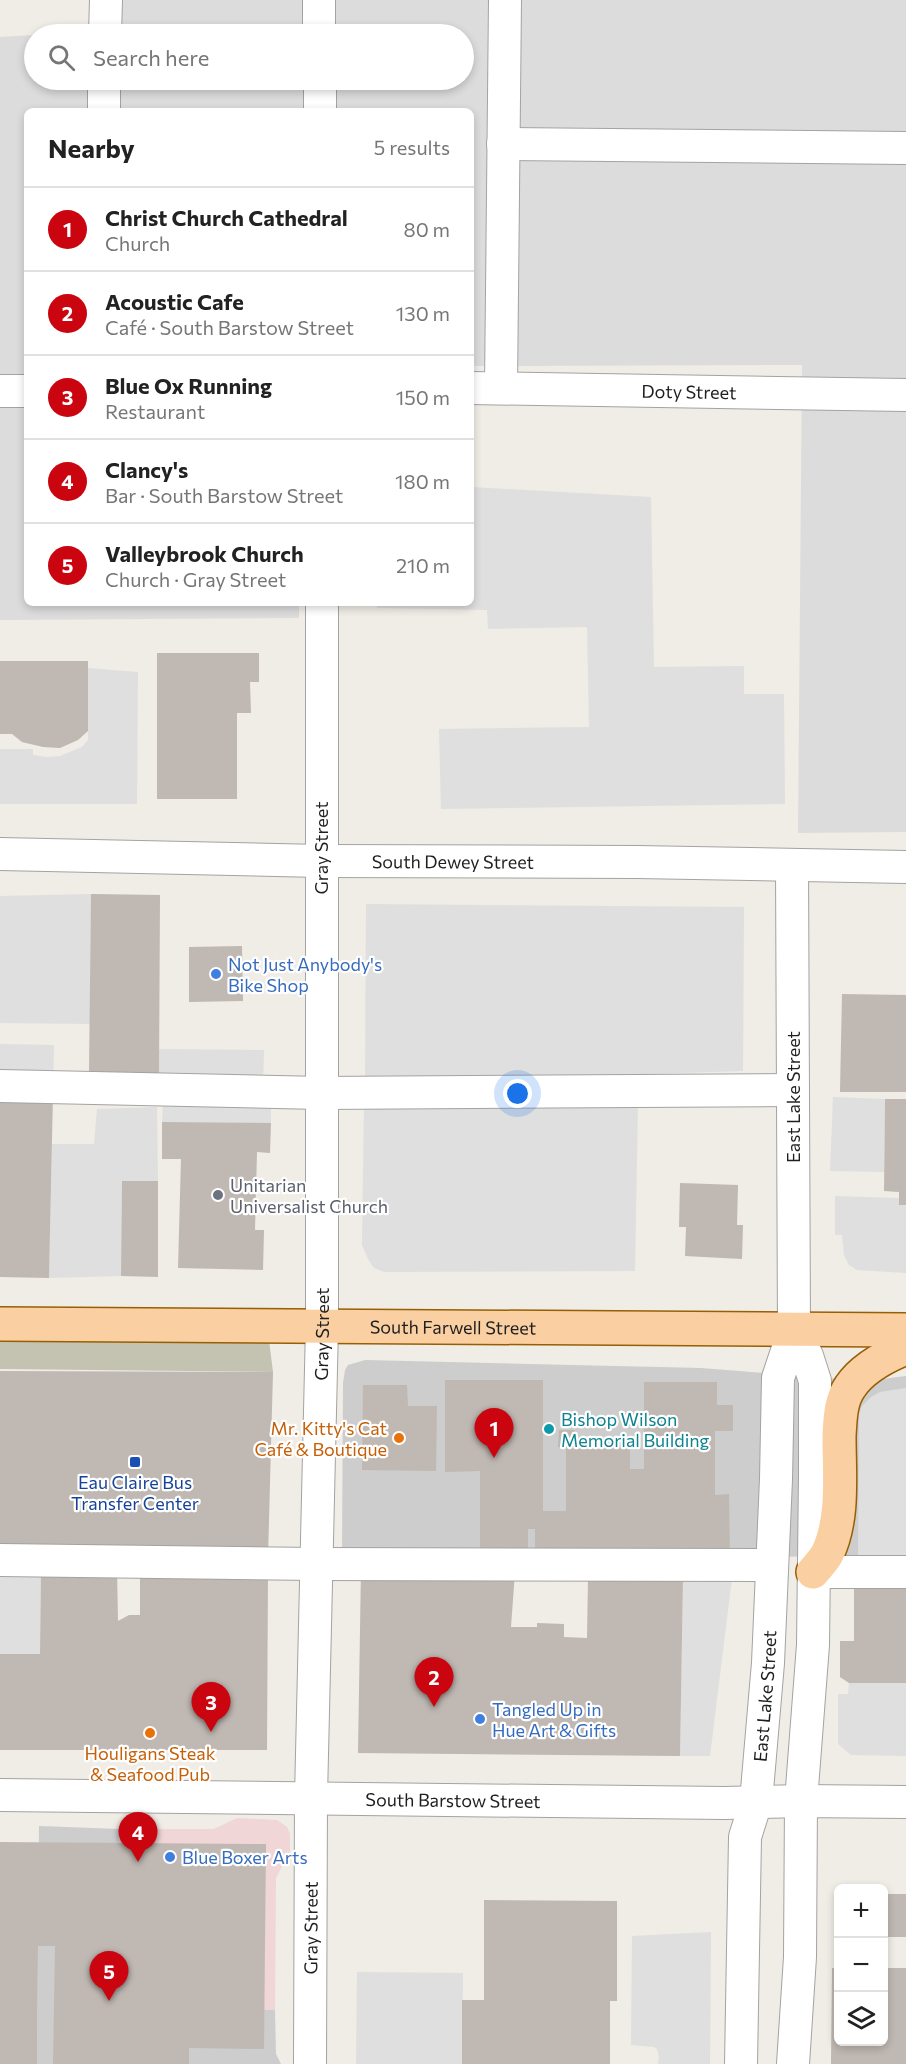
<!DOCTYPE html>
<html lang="en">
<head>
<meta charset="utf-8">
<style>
	:root { --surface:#fff; --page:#f2f2f2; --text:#222; --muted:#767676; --line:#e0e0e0; --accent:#ca050f }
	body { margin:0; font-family:Commissioner,sans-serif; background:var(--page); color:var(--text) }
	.controls { position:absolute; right:18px; bottom:18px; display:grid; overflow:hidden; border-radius:9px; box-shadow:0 3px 9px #0003 }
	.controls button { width:54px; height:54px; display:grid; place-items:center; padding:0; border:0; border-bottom:2px solid var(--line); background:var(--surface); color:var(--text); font:30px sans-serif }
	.you { position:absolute; left:518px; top:1094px; width:21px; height:21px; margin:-15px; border:4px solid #fff; border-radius:50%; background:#1a73e8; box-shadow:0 0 0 9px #1a73e833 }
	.badge { display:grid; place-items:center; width:39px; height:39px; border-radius:50%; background:var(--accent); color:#fff; font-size:20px; font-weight:700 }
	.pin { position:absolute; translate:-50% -50px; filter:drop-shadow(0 2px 3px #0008) }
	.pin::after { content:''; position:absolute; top:32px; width:21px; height:18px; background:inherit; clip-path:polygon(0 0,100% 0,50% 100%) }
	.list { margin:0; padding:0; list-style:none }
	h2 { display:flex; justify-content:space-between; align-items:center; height:78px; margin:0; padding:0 24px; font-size:26px }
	h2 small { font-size:20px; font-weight:400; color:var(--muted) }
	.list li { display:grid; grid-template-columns:39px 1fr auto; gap:18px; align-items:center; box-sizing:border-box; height:84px; padding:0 24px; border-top:2px solid var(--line) }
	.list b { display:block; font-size:22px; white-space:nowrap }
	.list p { margin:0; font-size:20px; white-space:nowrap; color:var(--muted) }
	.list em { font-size:20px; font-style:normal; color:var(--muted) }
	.icon { flex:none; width:33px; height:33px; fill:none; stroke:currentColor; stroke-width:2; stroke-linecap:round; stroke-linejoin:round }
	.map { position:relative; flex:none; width:906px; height:2064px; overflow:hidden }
	.search { position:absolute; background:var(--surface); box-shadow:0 3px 9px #0003; left:24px; top:24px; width:450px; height:66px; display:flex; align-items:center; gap:15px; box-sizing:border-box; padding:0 21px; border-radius:33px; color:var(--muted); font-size:22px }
	.panel { position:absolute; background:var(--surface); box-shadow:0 3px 9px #0003; left:24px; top:108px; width:450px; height:498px; border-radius:9px }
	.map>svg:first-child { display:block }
	.residential { fill:#dddcdc }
	.commercial { fill:#f0d6d6 }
	.religious { fill:#cdcdcd }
	.construction { fill:#c4c3b2 }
	.parking { fill:#dfdfdf }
	.building { fill:#c0b8b2 }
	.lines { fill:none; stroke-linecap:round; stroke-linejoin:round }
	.minor-casing { stroke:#a3a3a3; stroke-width:34 }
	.major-casing { stroke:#975f04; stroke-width:36 }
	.minor { stroke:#fff; stroke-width:32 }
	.major { stroke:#facfa1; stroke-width:33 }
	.shop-dot { fill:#3f7fe0; stroke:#fff; stroke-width:2 }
	.worship-dot { fill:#6b7280; stroke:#fff; stroke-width:2 }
	.culture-dot { fill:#0f9aa8; stroke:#fff; stroke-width:2 }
	.food-dot { fill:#e8710a; stroke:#fff; stroke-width:2 }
	.transit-dot { fill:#1a4fb4; stroke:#fff; stroke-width:2 }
	.labels { text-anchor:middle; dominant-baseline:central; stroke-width:4.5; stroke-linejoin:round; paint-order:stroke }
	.street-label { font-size:18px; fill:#1f1f1f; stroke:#fff }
	.shop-label { font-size:18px; fill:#366cbe; stroke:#fff; text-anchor:start }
	.worship-label { font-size:18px; fill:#5b616d; stroke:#fff; text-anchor:start }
	.culture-label { font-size:18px; fill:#0d838f; stroke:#fff; text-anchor:start }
	.food-label { font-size:18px; fill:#c56008; stroke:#fff; text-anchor:end }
	.transit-label { font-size:18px; fill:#164399; stroke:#fff }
</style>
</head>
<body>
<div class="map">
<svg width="906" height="2064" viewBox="0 0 906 2064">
	<rect width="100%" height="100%" fill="#f0ece6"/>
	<path class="residential" d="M96,0H906V832L798,833L802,365L471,366V111H27V603H299V618L0,620V37L34,35V80H464V34H55L97,33Z"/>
	<path class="commercial" d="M237,1818L277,1820L287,1827L290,1834V1851L276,1878L275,2010L190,2009L116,1923L119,1829H214Z"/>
	<path class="religious" d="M365,1360L701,1368L866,1381L906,1376V1557L342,1555L343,1383L345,1370L348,1365Z
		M39,1826L119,1829L116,1923L190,2009L275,2010L276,2054L281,2064H37Z"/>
	<path class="construction" d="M268,1332L273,1372L0,1369V1338Z"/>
	<path class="parking" d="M471,487L651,497L654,667L744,666V694H784L785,804L441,809L439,729L589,727L587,627L488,629L487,610L377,608V603H471Z
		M87,668L138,672L137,804H0V749H33V755L47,757L60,756L82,747L88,740Z
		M91,894L90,1024L0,1023V896Z
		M366,904L744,907L743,1071L365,1083Z
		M0,1044L54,1045L53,1093L0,1092Z
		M159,1049L264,1050L263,1082L159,1081Z
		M833,1097L885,1099L884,1172L830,1171Z
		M638,1102L635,1271L384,1272L374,1268L368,1259L362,1245L364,1104Z
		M163,1105L271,1106V1123L162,1122Z
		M157,1107L158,1181H122L121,1276L49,1278L52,1144H94L97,1109Z
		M835,1196L899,1198V1205H906V1273L857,1270L849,1265L844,1255L842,1235H835Z
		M906,1388V1557L858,1558L859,1414L862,1406L871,1397L880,1392Z
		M0,1568H41L40,1654H0Z
		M683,1577L732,1578L710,1756H680Z
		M849,1683H906V1756L851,1755L838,1744V1694H848Z
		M711,1932L710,2064H658L659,2057L657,2049L654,2047L631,2045L632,1936Z
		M357,1972L463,1973L462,2064H356Z"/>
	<path class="building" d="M157,653H259V682H250L251,713H237V799H157Z
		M0,661H88V731L78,740L60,748L43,747L22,742L12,734H0Z
		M91,894L160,895L159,1074L89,1073Z
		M242,946L243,1001L189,1002V947Z
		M842,994L906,995V1092H840Z
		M0,1092L53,1093L49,1278L0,1277Z
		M885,1099H906V1205H899V1192L884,1191Z
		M162,1122L271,1123L270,1153L257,1152L255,1230H264L263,1270L178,1268L181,1159H162Z
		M122,1181H158V1277L121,1276Z
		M680,1183L738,1185L737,1225H743L742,1259L685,1256L686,1227H679Z
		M0,1371L273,1372L268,1557L0,1553Z
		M445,1380H543V1511H566V1447H558L559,1430H575V1445H630V1469H644V1382H717V1405H733V1431H715V1495L729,1494L730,1556L535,1557V1529H528V1551H480V1471L445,1472Z
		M363,1385H407L408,1406H437L436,1471L362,1470Z
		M41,1568H117L118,1621L129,1615H140V1570L268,1571L267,1750H0V1654H40Z
		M361,1569L515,1572L511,1627H537V1623L564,1624V1637L587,1638L588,1576L683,1577L680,1756L358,1753Z
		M854,1575L906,1576V1683H849L840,1677V1641H854Z
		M0,1842L266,1844L264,2049L189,2048V2064H53L55,1946H38L37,2064H0Z
		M884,1894H906V1937H884Z
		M484,1900L617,1901V2001H610V2064H462V2000H484Z
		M832,1968H838V2042H884V1968H906V2064H831Z"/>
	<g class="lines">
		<g class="minor-casing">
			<g id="minor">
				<path d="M319,0V34"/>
				<path d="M105,34L106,0"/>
				<path d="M320,80V111"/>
				<path d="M104,111V80"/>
				<path d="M503,144L906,148"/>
				<path id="s1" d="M471,388L906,395"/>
				<path d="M501,388L505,0"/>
				<path d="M0,391H27"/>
				<path id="s2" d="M0,854L321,861L637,862L906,867"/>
				<path d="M0,1086L321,1093L793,1090"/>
				<path d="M0,1560L316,1564L772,1565"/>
				<path d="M813,1572H906"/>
				<path id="s3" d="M0,1795L724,1803L801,1801L906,1802"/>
				<path id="s4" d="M310,2064L311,1797L322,1326V603"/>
				<path id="s5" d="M741,2064L745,1837L756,1802L768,1663L776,1479L778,1378L794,1330L792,865"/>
				<path d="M793,2064L800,1957L801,1801L813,1645L815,1477V1381L807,1356L794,1330"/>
			</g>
		</g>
		<g class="major-casing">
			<g id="major">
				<path id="s6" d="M0,1324L906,1330"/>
				<path d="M813,1572C817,1567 823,1561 827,1554C844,1519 839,1475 839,1436C840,1420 840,1401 850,1387C862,1369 886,1356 906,1348"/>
			</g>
		</g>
		<use href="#minor" class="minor"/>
		<use href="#major" class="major"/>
	</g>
	<g class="shop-dot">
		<circle cx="216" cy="974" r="6"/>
		<circle cx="480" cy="1719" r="6"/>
		<circle cx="170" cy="1857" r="6"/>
	</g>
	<circle class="worship-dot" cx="218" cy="1195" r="6"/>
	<circle class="culture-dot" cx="549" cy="1429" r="6"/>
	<g class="food-dot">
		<circle cx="399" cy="1438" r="6"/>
		<circle cx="150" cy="1733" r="6"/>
	</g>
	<rect class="transit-dot" x="129" y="1456" width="12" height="12" rx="3"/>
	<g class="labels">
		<g class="street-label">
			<text stroke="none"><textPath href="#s1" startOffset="218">Doty Street</textPath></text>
			<text transform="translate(321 848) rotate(-90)">Gray Street</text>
			<text stroke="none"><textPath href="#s2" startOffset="453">South Dewey Street</textPath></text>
			<text transform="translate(793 1097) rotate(-90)">East Lake Street</text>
			<text stroke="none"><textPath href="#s6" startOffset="453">South Farwell Street</textPath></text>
			<text stroke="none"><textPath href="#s4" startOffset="730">Gray Street</textPath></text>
			<text stroke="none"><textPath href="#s5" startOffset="370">East Lake Street</textPath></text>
			<text stroke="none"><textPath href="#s3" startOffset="453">South Barstow Street</textPath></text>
			<text stroke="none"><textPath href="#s4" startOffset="136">Gray Street</textPath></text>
		</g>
		<g class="shop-label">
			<text x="228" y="964">Not Just Anybody's<tspan x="228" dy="21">Bike Shop</tspan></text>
			<text x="492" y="1709">Tangled Up in<tspan x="492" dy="21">Hue Art &amp; Gifts</tspan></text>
			<text x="182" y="1857">Blue Boxer Arts</text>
		</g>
		<g class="worship-label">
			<text x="230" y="1185">Unitarian<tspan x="230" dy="21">Universalist Church</tspan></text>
		</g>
		<g class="culture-label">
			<text x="561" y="1419">Bishop Wilson<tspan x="561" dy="21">Memorial Building</tspan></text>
		</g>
		<g class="food-label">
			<text x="387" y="1428">Mr. Kitty's Cat<tspan x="387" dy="21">Café &amp; Boutique</tspan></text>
			<text x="150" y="1753" text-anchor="middle">Houligans Steak<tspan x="150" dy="21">&amp; Seafood Pub</tspan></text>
		</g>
		<g class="transit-label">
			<text x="135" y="1482">Eau Claire Bus<tspan x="135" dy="21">Transfer Center</tspan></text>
		</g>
	</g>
</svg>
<div class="controls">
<button>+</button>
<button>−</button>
<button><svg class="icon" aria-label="layers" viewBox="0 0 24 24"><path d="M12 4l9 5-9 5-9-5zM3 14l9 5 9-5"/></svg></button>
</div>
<div class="you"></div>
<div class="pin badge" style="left:494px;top:1458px">1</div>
<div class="pin badge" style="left:434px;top:1707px">2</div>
<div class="pin badge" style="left:211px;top:1732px">3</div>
<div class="pin badge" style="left:138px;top:1862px">4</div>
<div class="pin badge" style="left:109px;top:2001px">5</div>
<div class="search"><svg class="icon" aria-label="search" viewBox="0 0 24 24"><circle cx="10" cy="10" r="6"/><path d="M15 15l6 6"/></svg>Search here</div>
<section class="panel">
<h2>Nearby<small>5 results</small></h2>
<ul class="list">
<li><span class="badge">1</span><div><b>Christ Church Cathedral</b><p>Church</p></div><em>80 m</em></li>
<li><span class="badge">2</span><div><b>Acoustic Cafe</b><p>Café · South Barstow Street</p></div><em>130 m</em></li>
<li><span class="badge">3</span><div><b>Blue Ox Running</b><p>Restaurant</p></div><em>150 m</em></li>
<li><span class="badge">4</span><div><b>Clancy's</b><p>Bar · South Barstow Street</p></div><em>180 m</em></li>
<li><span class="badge">5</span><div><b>Valleybrook Church</b><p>Church · Gray Street</p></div><em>210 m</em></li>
</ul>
</section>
</div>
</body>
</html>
